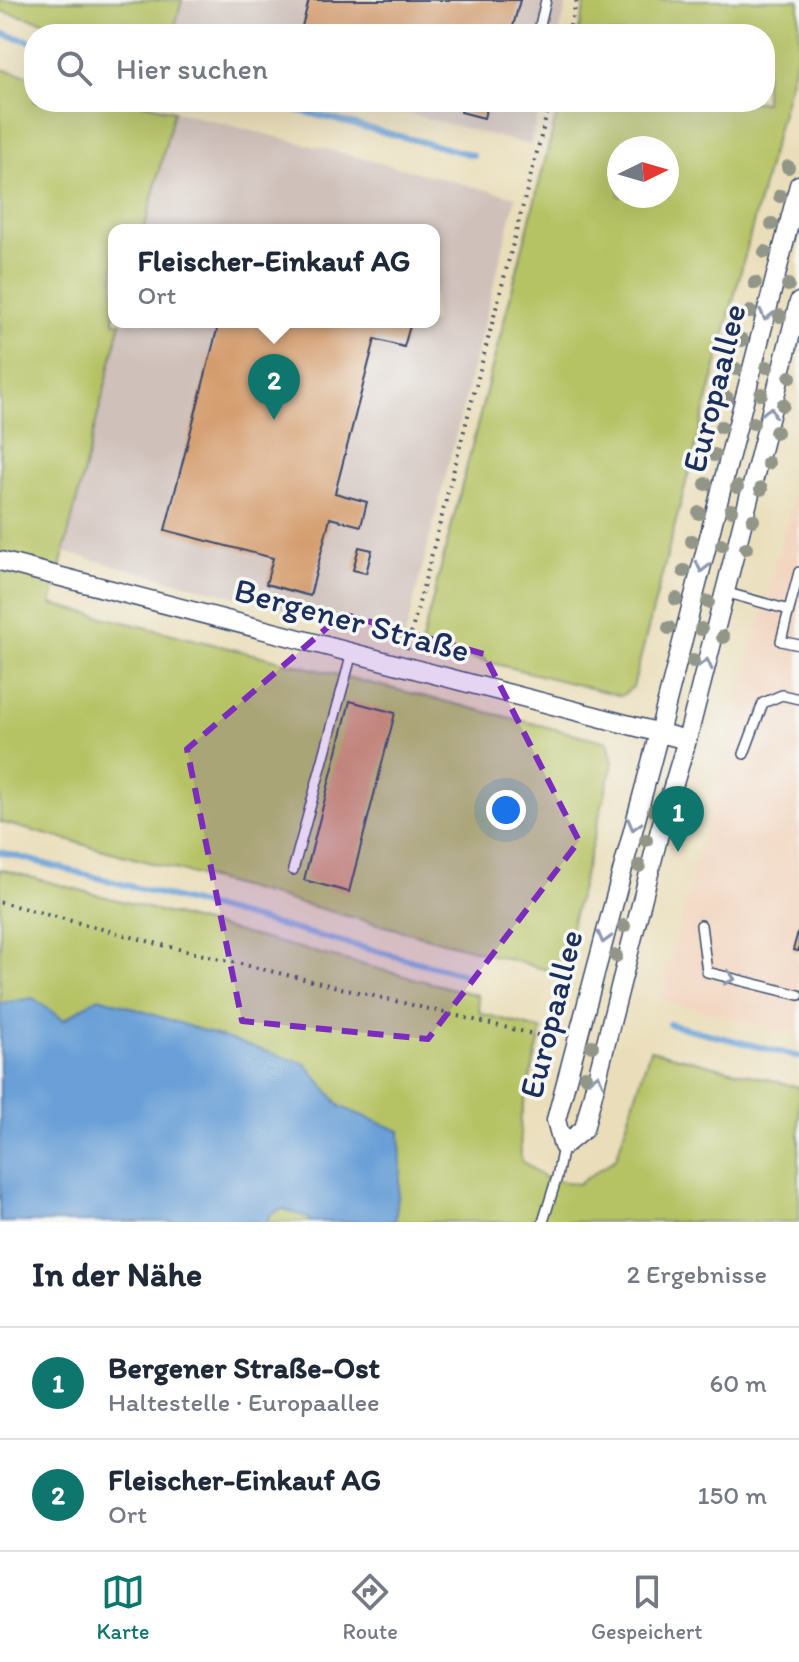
<!DOCTYPE html>
<html lang="de">
<head>
<meta charset="utf-8">
<style>
	:root { --surface:#fff; --page:#f6f6f7; --text:#1f2937; --muted:#747a83; --line:#e0e1e3; --accent:#0f766e }
	body { margin:0; font-family:Itim,sans-serif; background:var(--page); color:var(--text) }
	.compass { position:absolute; left:607px; top:136px; width:72px; height:72px; border-radius:50%; background:var(--surface); box-shadow:0 8px 32px #0002; rotate:85deg }
	.you { position:absolute; left:506px; top:810px; width:28px; height:28px; margin:-20px; border:6px solid #fff; border-radius:50%; background:#1a73e8; box-shadow:0 0 0 12px #1a73e833 }
	.badge { display:grid; place-items:center; width:52px; height:52px; border-radius:50%; background:var(--accent); color:#fff; font-size:26px; font-weight:700 }
	.pin { position:absolute; translate:-50% -66px; filter:drop-shadow(0 2px 4px #0008) }
	.pin::after { content:''; position:absolute; top:42px; width:28px; height:24px; background:inherit; clip-path:polygon(0 0,100% 0,50% 100%) }
	.popup { position:absolute; left:108px; top:224px; width:332px; height:104px; box-sizing:border-box; display:grid; place-content:center; border-radius:16px; background:var(--surface); filter:drop-shadow(0 2px 6px #0005); font-size:26px; white-space:nowrap; color:var(--muted) }
	.popup b { font-size:30px; color:var(--text) }
	.popup::after { content:''; position:absolute; left:50%; top:100%; margin-left:-16px; border:16px solid transparent; border-top-color:var(--surface) }
	.list { margin:0; padding:0; list-style:none }
	h2 { display:flex; justify-content:space-between; align-items:center; height:104px; margin:0; padding:0 32px; font-size:34px }
	h2 small { font-size:26px; font-weight:400; color:var(--muted) }
	.list li { display:grid; grid-template-columns:52px 1fr auto; gap:24px; align-items:center; box-sizing:border-box; height:112px; padding:0 32px; border-top:2px solid var(--line) }
	.list b { display:block; font-size:30px; white-space:nowrap }
	.list p { margin:0; font-size:26px; white-space:nowrap; color:var(--muted) }
	.list em { font-size:26px; font-style:normal; color:var(--muted) }
	.icon { flex:none; width:44px; height:44px; fill:none; stroke:currentColor; stroke-width:2; stroke-linecap:round; stroke-linejoin:round }
	.map { position:relative; flex:none; width:799px; height:1222px; overflow:hidden }
	.search { position:absolute; background:var(--surface); box-shadow:0 8px 32px #0002; left:24px; right:24px; top:24px; height:88px; display:flex; align-items:center; gap:20px; box-sizing:border-box; padding:0 28px; border-radius:32px; color:var(--muted); font-size:30px }
	.sheet { height:328px; background:var(--surface) }
	nav { display:flex; justify-content:space-around; align-items:center; box-sizing:border-box; height:112px; border-top:2px solid var(--line); background:var(--surface); font-size:22px; color:var(--muted) }
	nav a { display:grid; justify-items:center; gap:4px }
	nav .on { color:var(--accent) }
	.map>svg:first-child { display:block }
	.built { fill:#f2d4be }
	.industrial { fill:#cfc0ba }
	.green { fill:#b6c365; stroke:#687962; stroke-width:2; fill-rule:evenodd }
	.water { fill:#6aa0d7; stroke:#42689a; stroke-width:2 }
	.lines { fill:none; stroke-linecap:round; stroke-linejoin:round }
	.stream { stroke:#6aa0d7; stroke-width:6 }
	.building { fill:#d49c6d }
	.service-casing { stroke:#3a496c; stroke-width:12 }
	.minor-casing { stroke:#3a496c; stroke-width:21 }
	.path { stroke:#3a496c; stroke-width:4; stroke-dasharray:2 6; stroke-linecap:butt }
	.service { stroke:#fff; stroke-width:9 }
	.minor { stroke:#fff; stroke-width:18 }
	.tree { fill:#929688 }
	.oneway { stroke:#8d97ae }
	.marked { fill:#7b2cbf; fill-opacity:0.2; stroke:#7b2cbf; stroke-width:6; stroke-dasharray:16 10; stroke-linejoin:round }
	.labels { text-anchor:middle; dominant-baseline:central; stroke-width:7; stroke-linejoin:round; paint-order:stroke }
	.street-label { font-size:34px; fill:#1b2f5e; stroke:#f6f6f2 }
</style>
</head>
<body>
<div class="map">
<svg width="799" height="1222" viewBox="0 0 799 1222">
	<rect width="100%" height="100%" fill="#f6f6f2"/>
	<filter id="ink" filterUnits="userSpaceOnUse"><feTurbulence type="fractalNoise" baseFrequency=".0125" numOctaves="2"/><feDisplacementMap in="SourceGraphic" scale="16" xChannelSelector="R" yChannelSelector="G"/><feConvolveMatrix kernelMatrix="1 2 1 2 8 2 1 2 1" color-interpolation-filters="sRGB"/></filter>
	<filter id="wash" filterUnits="userSpaceOnUse"><feTurbulence type="fractalNoise" baseFrequency=".006" numOctaves="4" result="noise"/><feDisplacementMap in="SourceGraphic" scale="32" xChannelSelector="R" yChannelSelector="G"/><feGaussianBlur stdDeviation="1.8" result="paint"/><feColorMatrix in="noise" values="0 0 0 0 0 0 0 0 0 0 0 0 0 0 0 0 0 1.4 0 .05"/><feComposite in="paint" operator="in"/></filter>
	<g filter="url(#wash)">
		<rect width="100%" height="100%" fill="#eadeba"/>
		<path class="built" d="M799,475V1035L660,1000Z"/>
		<path class="industrial" d="M182,0H568L559,34H173Z
			M363,102H541L530,145Z
			M174,111L516,197L404,640L63,552L121,322H434V230H144Z"/>
		<path class="green" d="M0,0H182L173,34H96L0,11Z
			M586,0H799V47L633,687L621,696L421,645L560,102H765V34H578ZM667,148V196H619V148Z
			M0,69L34,77V102H138L174,111L144,230H114V322H121L51,604L608,742L613,763L559,973L0,822Z
			M0,869L477,995L480,1013L542,1030L520,1120L521,1160L546,1179L578,1184L616,1158L650,1050L799,1087V1222H0Z"/>
		<path class="water" d="M99,997L306,1064L341,1107L400,1131L401,1171L395,1222H311L308,1218L283,1209L271,1214L266,1222H0V1003L33,998L64,1020Z"/>
		<g class="lines">
			<path class="stream" d="M0,33L34,42
				M266,102L473,155
				M0,852L463,974
				M669,1024L799,1057"/>
		</g>
		<g id="blocks">
			<path class="building" d="M309,0H520L511,34H300Z
				M463,102H488L484,118L461,112Z
				M219,322H411L404,347L375,339L335,493L367,502L361,526L330,518L310,596L266,584L273,558L165,530Z
				M359,547L372,550L366,573L353,570Z
				M350,701L395,713L349,892L304,880Z
				M798,932H799V951L793,950Z"/>
		</g>
	</g>
	<g filter="url(#ink)">
		<use href="#blocks" fill-opacity="0" stroke="#3a496c" stroke-width="2"/>
		<g class="lines">
			<g class="service-casing">
				<path id="service" d="M538,34L546,0
					M724,592L789,610L799,572
					M789,610L781,641L799,645
					M744,754L763,703L782,695L799,699
					M293,870L352,653
					M701,925L707,972L799,995
					M543,1222L557,1177L563,1146"/>
			</g>
			<g class="minor-casing">
				<path id="minor" d="M799,185L659,733L556,1120L563,1146L584,1129L660,830L687,740L799,302
					M0,561L687,740"/>
			</g>
			<path class="path" d="M568,34L577,0
				M407,649L550,102
				M0,902L166,946L558,1040"/>
			<use href="#service" class="service"/>
			<use href="#minor" class="minor"/>
		</g>
		<g class="tree">
			<circle cx="788" cy="167" r="7"/>
			<circle cx="780" cy="196" r="7"/>
			<circle cx="772" cy="224" r="7"/>
			<circle cx="765" cy="252" r="7"/>
			<circle cx="755" cy="283" r="7"/>
			<circle cx="788" cy="285" r="7"/>
			<circle cx="750" cy="312" r="7"/>
			<circle cx="780" cy="316" r="7"/>
			<circle cx="742" cy="340" r="7"/>
			<circle cx="767" cy="367" r="7"/>
			<circle cx="736" cy="369" r="7"/>
			<circle cx="790" cy="377" r="7"/>
			<circle cx="761" cy="394" r="7"/>
			<circle cx="727" cy="398" r="7"/>
			<circle cx="783" cy="405" r="7"/>
			<circle cx="753" cy="423" r="7"/>
			<circle cx="721" cy="427" r="7"/>
			<circle cx="776" cy="432" r="7"/>
			<circle cx="714" cy="455" r="7"/>
			<circle cx="768" cy="463" r="7"/>
			<circle cx="706" cy="484" r="7"/>
			<circle cx="737" cy="487" r="7"/>
			<circle cx="761" cy="489" r="7"/>
			<circle cx="731" cy="510" r="7"/>
			<circle cx="699" cy="513" r="7"/>
			<circle cx="753" cy="520" r="7"/>
			<circle cx="692" cy="541" r="7"/>
			<circle cx="722" cy="545" r="7"/>
			<circle cx="746" cy="548" r="7"/>
			<circle cx="684" cy="571" r="7"/>
			<circle cx="676" cy="599" r="7"/>
			<circle cx="708" cy="602" r="7"/>
			<circle cx="669" cy="628" r="7"/>
			<circle cx="701" cy="629" r="7"/>
			<circle cx="723" cy="637" r="7"/>
			<circle cx="693" cy="661" r="7"/>
			<circle cx="654" cy="810" r="7"/>
			<circle cx="646" cy="840" r="7"/>
			<circle cx="639" cy="866" r="7"/>
			<circle cx="624" cy="926" r="7"/>
			<circle cx="616" cy="956" r="7"/>
			<circle cx="592" cy="1046" r="7"/>
			<circle cx="585" cy="1076" r="7"/>
		</g>
		<defs><path id="oneway-chevron" d="M-2-3.5L2.5 0L-2 3.5" fill="none" stroke-width="1.6" stroke-linecap="round" stroke-linejoin="round" transform="scale(2)"/></defs>
		<g class="oneway">
			<use href="#oneway-chevron" transform="translate(766 315) rotate(104)"/>
			<use href="#oneway-chevron" transform="translate(770 412) rotate(-75)"/>
			<use href="#oneway-chevron" transform="translate(702 567) rotate(104)"/>
			<use href="#oneway-chevron" transform="translate(706 664) rotate(-76)"/>
			<use href="#oneway-chevron" transform="translate(634 825) rotate(105)"/>
			<use href="#oneway-chevron" transform="translate(604 938) rotate(105)"/>
			<use href="#oneway-chevron" transform="translate(730 978) rotate(14)"/>
			<use href="#oneway-chevron" transform="translate(597 1079) rotate(-76)"/>
		</g>
	</g>
	<path class="marked" d="M343,614L484,654L579,841L428,1039L242,1021L187,749Z"/>
	<g class="labels">
		<g class="street-label">
			<text transform="translate(714 388) rotate(-76)">Europaallee</text>
			<text transform="translate(352 620) rotate(15)">Bergener Straße</text>
			<text transform="translate(551 1014) rotate(-76)">Europaallee</text>
		</g>
	</g>
</svg>
<svg class="compass" viewBox="-18 -18 36 36"><path d="M0-13l5 13h-10z" fill="#e53935"/><path d="M0 13l5-13h-10z" fill="#747a83"/></svg>
<div class="you"></div>
<div class="pin badge" style="left:678px;top:852px">1</div>
<div class="pin badge" style="left:274px;top:420px">2</div>
<div class="popup"><b>Fleischer-Einkauf AG</b>Ort</div>
<div class="search"><svg class="icon" aria-label="search" viewBox="0 0 24 24"><circle cx="10" cy="10" r="6"/><path d="M15 15l6 6"/></svg>Hier suchen</div>
</div>
<section class="sheet">
<h2>In der Nähe<small>2 Ergebnisse</small></h2>
<ul class="list">
<li><span class="badge">1</span><div><b>Bergener Straße-Ost</b><p>Haltestelle · Europaallee</p></div><em>60 m</em></li>
<li><span class="badge">2</span><div><b>Fleischer-Einkauf AG</b><p>Ort</p></div><em>150 m</em></li>
</ul>
</section>
<nav>
<a class="on"><svg class="icon" aria-label="map" viewBox="0 0 24 24"><path d="M3 6l6-2 6 2 6-2v14l-6 2-6-2-6 2zM9 4v14M15 6v14"/></svg>Karte</a>
<a><svg class="icon" aria-label="directions" viewBox="0 0 24 24"><path d="M12 3l9 9-9 9-9-9zM9 14v-3h6M13 9l2 2-2 2"/></svg>Route</a>
<a><svg class="icon" aria-label="saved" viewBox="0 0 24 24"><path d="M7 4h10v16l-5-4-5 4z"/></svg>Gespeichert</a>
</nav>
</body>
</html>
